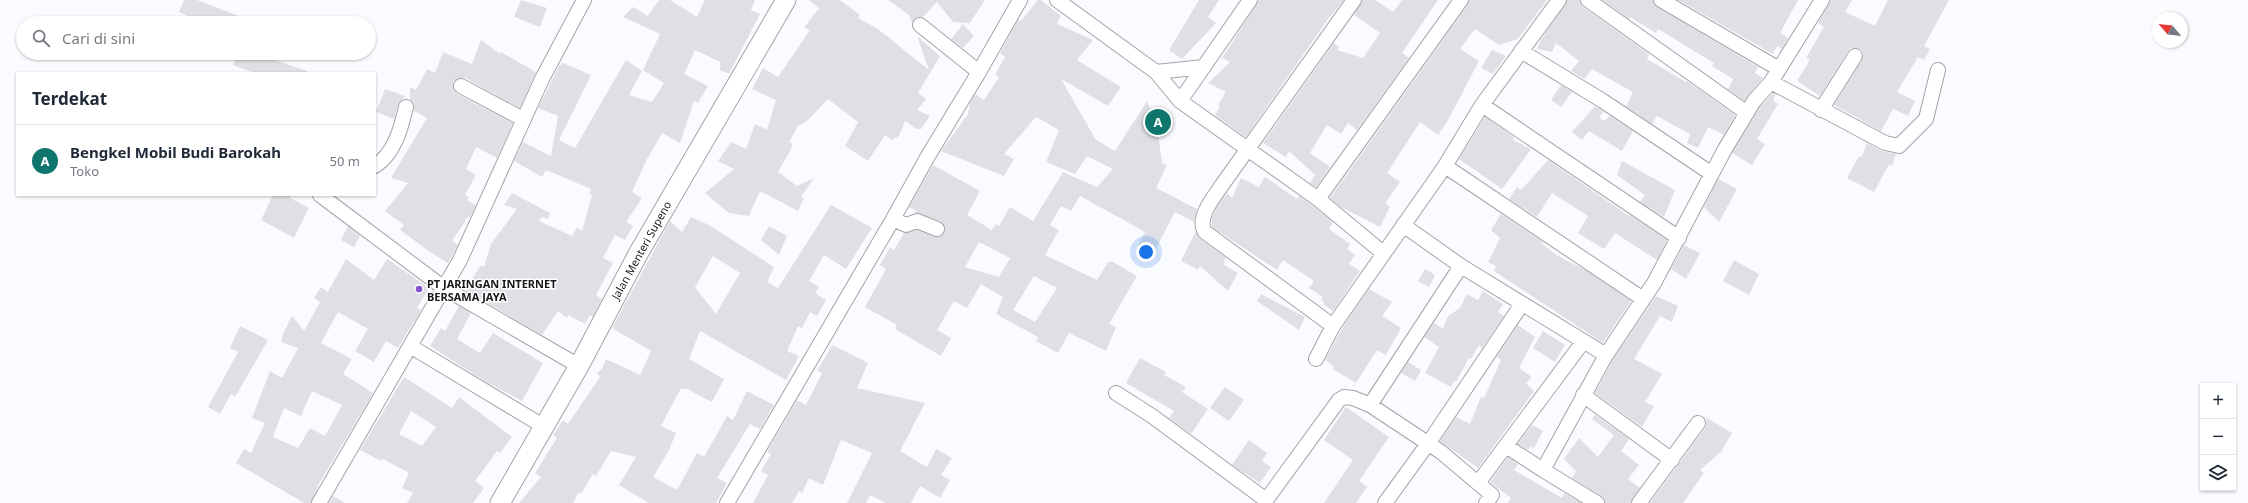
<!DOCTYPE html>
<html lang="id">
<head>
<meta charset="utf-8">
<style>
	:root { --surface:#fff; --page:#f2f2f3; --text:#1f2937; --muted:#747a83; --line:#e0e1e3; --accent:#0f766e }
	body { margin:0; font-family:"Noto Sans",sans-serif; background:var(--page); color:var(--text) }
	.controls { position:absolute; right:12px; bottom:12px; display:grid; overflow:hidden; border-radius:0px; box-shadow:0 1px 3px #0004 }
	.controls button { width:36px; height:36px; display:grid; place-items:center; padding:0; border:0; border-bottom:1px solid var(--line); background:var(--surface); color:var(--text); font:20px sans-serif }
	.compass { position:absolute; left:2152px; top:12px; width:36px; height:36px; border-radius:50%; background:var(--surface); box-shadow:0 1px 3px #0004; rotate:298deg }
	.you { position:absolute; left:1146px; top:252px; width:14px; height:14px; margin:-10px; border:3px solid #fff; border-radius:50%; background:#1a73e8; box-shadow:0 0 0 6px #1a73e833 }
	.badge { display:grid; place-items:center; width:26px; height:26px; border-radius:50%; background:var(--accent); color:#fff; font-size:13px; font-weight:700 }
	.pin { position:absolute; translate:-50% -50%; border:2px solid #fff; box-shadow:0 1px 4px #0006 }
	.list { margin:0; padding:0; list-style:none }
	h2 { display:flex; justify-content:space-between; align-items:center; height:52px; margin:0; padding:0 16px; font-size:17px }
	h2 small { font-size:13px; font-weight:400; color:var(--muted) }
	.list li { display:grid; grid-template-columns:26px 1fr auto; gap:12px; align-items:center; box-sizing:border-box; height:72px; padding:0 16px; border-top:1px solid var(--line) }
	.list b { display:block; font-size:15px; white-space:nowrap }
	.list p { margin:0; font-size:13px; white-space:nowrap; color:var(--muted) }
	.list em { font-size:13px; font-style:normal; color:var(--muted) }
	.icon { flex:none; width:22px; height:22px; fill:none; stroke:currentColor; stroke-width:2; stroke-linecap:round; stroke-linejoin:round }
	.map { position:relative; flex:none; width:2248px; height:503px; overflow:hidden }
	.search { position:absolute; background:var(--surface); box-shadow:0 1px 3px #0004; left:16px; top:16px; width:360px; height:44px; display:flex; align-items:center; gap:10px; box-sizing:border-box; padding:0 14px; border-radius:22px; color:var(--muted); font-size:15px }
	.panel { position:absolute; background:var(--surface); box-shadow:0 1px 3px #0004; left:16px; top:72px; width:360px; height:124px; border-radius:0px }
	.map>svg:first-child { display:block }
	.building { fill:#dfe0e5; fill-rule:evenodd }
	.lines { fill:none; stroke-linecap:round; stroke-linejoin:round }
	.street-casing { stroke:#a3a4a9; stroke-width:16 }
	.secondary-casing { stroke:#a3a4a9; stroke-width:21 }
	.street { stroke:#fff; stroke-width:14 }
	.secondary { stroke:#fff; stroke-width:19 }
	.poi-dot { fill:#8254cd; stroke:#fff; stroke-width:1.5 }
	.labels { text-anchor:middle; dominant-baseline:central; stroke-width:3; stroke-linejoin:round; paint-order:stroke }
	.street-label { font-size:11px; fill:#171719; stroke:#fff }
	.poi-label { font-size:11px; font-weight:bold; fill:#171719; stroke:#fff; text-anchor:start }
</style>
</head>
<body>
<div class="map">
<svg width="2248" height="503" viewBox="0 0 2248 503">
	<rect width="100%" height="100%" fill="#fafbfe"/>
	<path class="building" d="M184,0H197L252,21V23H204L179,12Z
		M521,0L547,8L540,27L514,17Z
		M659,0H670L697,17L705,0H755L751,10L760,14L729,74L720,70V62L695,50L684,74L708,86L698,103L694,101L680,143L662,133L646,161L632,192L642,198L626,222L633,226L625,240L615,235L603,258L613,263L596,295L602,299L593,317L590,315L585,324L568,315L567,318L558,311L542,335L465,290L481,265L484,267L491,244L517,209L504,205L512,193L550,213L548,219L542,217L539,221L572,236L577,228L582,231L592,195L589,193L591,189L546,170L542,177L514,161L523,142L551,156L558,116L538,108L559,66L563,63L591,75L559,140L575,148L626,60L642,71L629,95L652,102L664,83L643,70L660,34L623,17L633,7L648,16Z
		M809,0H840L860,15L858,18L878,29L929,70L917,36L940,56L918,93L926,99L917,110L930,116L921,129H916L905,121L899,136L892,140L885,135L868,161L845,146L858,122L828,99L807,121L798,126L789,142L793,144L789,153L778,172L797,186L814,178L801,197L804,198L798,211L760,191L749,216L729,213L705,193L734,169L718,161L731,142L746,149L755,124L767,130L776,100L752,89L763,68L778,77L810,30L804,28L819,8Z
		M888,0H985L970,23L953,22L937,2L923,17H917L912,23L909,15Z
		M1038,0H1041L1061,16L1057,24L1093,40L1077,60L1121,87L1108,106L1061,79L1096,140L1115,151L1147,101L1157,126L1162,163L1167,165L1156,188L1197,209L1194,222L1175,212L1152,256L1137,247L1145,232L1080,196L1071,211L1061,206L1050,225L1059,230L1045,255L1097,280L1108,262H1113L1137,276L1109,324L1116,327L1106,351L1069,333L1058,353L1036,341L1038,337L996,314L1003,297L981,284L967,308L954,301L937,330L951,338L941,356L895,329L897,325L865,307L886,269L880,265L890,247L894,250L904,233L917,230L938,237L945,232V227L940,221L915,213L916,211L909,207L933,165L980,191L967,215L992,230L996,224L999,226L1010,207L1033,221L1063,172L1097,187L1113,169L1087,156L1075,174L1046,162L1059,130L1036,117L1004,154L1014,159L1004,176L941,151L968,114L970,103L975,94L984,100L999,77L995,75L1005,57L1000,53L1018,20L1021,21ZM979,242L1010,258L999,277L965,267ZM1034,276L1057,288L1035,322L1013,310Z
		M1199,0H1219L1208,17L1216,23L1182,59L1169,50Z
		M1259,0H1344L1328,19L1246,137L1215,115L1220,106L1218,105L1226,92L1208,83L1230,62L1222,58Z
		M1362,0H1375L1393,12L1402,0H1438L1402,53L1409,58L1357,130L1348,123L1341,134L1327,125L1310,153L1330,167L1316,187L1310,183L1315,175L1289,151L1286,157L1263,143L1334,43L1339,47L1337,50L1363,58L1380,33L1354,15Z
		M1469,0H1547L1518,39L1499,45L1475,29L1460,49L1479,61L1447,122L1438,135L1420,122L1387,173L1400,182L1385,203L1390,207L1380,227L1341,207L1330,198L1468,5Z
		M1567,0H1580L1583,7L1649,54L1647,59L1686,82L1687,81L1735,115L1724,135L1708,127L1698,148L1687,143L1690,134L1657,116L1652,124L1626,106L1633,92L1592,69L1585,79L1571,71L1579,61L1556,43L1552,52L1537,49L1541,40Z
		M1603,0H1653L1657,7L1758,67L1755,73L1763,78L1744,101L1728,89L1733,79L1712,66L1714,63L1658,29L1656,33L1630,17L1629,19Z
		M1678,0H1798L1780,33L1788,38L1782,49L1777,46L1773,54Z
		M1830,0H1852L1845,12L1875,26L1888,0H1949L1924,46L1930,49L1924,60L1918,57L1897,92L1915,101L1908,116L1893,109L1881,131L1834,105L1862,60L1863,52L1859,49L1851,48L1848,51L1820,96L1797,81L1810,60L1806,58L1824,27L1818,23Z
		M963,24L974,36L963,48L951,39Z
		M481,40L500,54L501,52L536,72L520,108L465,78L457,79L453,82L454,90L457,94L513,123L497,158L476,147L466,169L476,175L465,195L469,197L467,200L476,205L470,217H468L452,241L458,245L448,263L433,254L400,230L404,225L385,211L408,183L391,178L427,118L414,111V104L410,100V87L416,90L427,69L435,73L443,52L472,64Z
		M1492,50L1506,56L1493,74L1481,68Z
		M238,53H264L263,56L307,71V73H255L233,65Z
		M1561,85L1572,92L1561,107L1551,100Z
		M385,89L405,96L398,105L394,119L376,112Z
		M1773,93L1776,94L1773,100L1778,104L1757,139L1765,144L1752,165L1732,153L1761,106Z
		M1595,106L1604,112L1599,117L1604,121L1610,116L1633,131L1622,151L1589,131L1582,140L1572,132Z
		M1485,117L1514,137L1513,140L1531,149L1502,189L1459,159Z
		M1867,143L1881,151L1896,154L1892,166L1889,164L1874,192L1847,178L1859,156L1862,157Z
		M1548,160L1629,216L1630,215L1667,240L1657,260L1615,233L1604,249L1578,233L1588,216L1552,193L1537,217L1509,199L1517,187L1521,190Z
		M1622,161L1675,190L1664,217L1640,202L1645,195L1617,175Z
		M1265,177L1297,199L1299,196L1313,206L1333,222L1329,229L1350,244L1347,249L1355,255L1349,264L1360,271L1333,311L1323,304L1324,302L1321,300L1323,297L1309,288L1314,281L1283,260L1277,270L1212,227V217L1218,206L1227,193L1232,198L1241,178L1259,187Z
		M1718,179L1737,189L1719,222L1704,207Z
		M273,195H291L290,198L309,208L294,238L261,220Z
		M831,205L872,228L846,269L824,255L809,281L819,287L815,293L826,300L817,316L810,312L802,328L798,326L787,351L799,356L786,380L700,331L689,359L724,379L712,402L685,388L684,390L681,388L661,426L676,433L669,450L653,477L677,490L697,453L704,457L727,416L733,420L747,391L774,405L760,429L750,424L717,478L727,483L716,503H649L619,485L636,457L611,451L596,476L593,474L581,494L579,492L573,503H519L541,477L535,473L557,438L553,435L563,420L568,424L600,377L597,373L602,369L606,359L640,375L651,351L612,328L670,221L682,232L691,217L709,225L774,267L767,282L778,288ZM713,256L740,273L716,314L695,287Z
		M1501,214L1543,242L1542,244L1558,256L1587,271L1631,301L1603,343L1494,271L1496,266L1488,262L1500,238L1491,230Z
		M348,226L360,236L354,247L341,240Z
		M769,226L787,236L779,255L761,240Z
		M1196,231L1200,239L1225,257L1224,265L1238,273L1228,291L1200,266L1198,270L1181,261Z
		M1684,245L1700,253L1686,279L1671,269Z
		M346,259L374,280L387,259L429,288L417,308L421,310L398,348L386,341L374,362L355,351L368,329L338,312L321,343L352,359L343,374L373,393L317,487H318L311,503H304L236,463L244,449L251,453L265,423L252,418L270,371L282,378L298,348L281,342L284,332L292,316L304,331L320,302L314,298L321,287L328,292ZM312,391L342,405L325,436L310,428L298,448L273,437L284,408L301,416Z
		M1734,260L1759,274L1749,295L1723,281Z
		M1425,269L1435,275L1429,287L1418,281Z
		M1369,289L1392,302L1382,316L1401,328L1386,355L1377,350L1356,383L1333,369L1334,367L1325,360L1347,320Z
		M1483,291L1503,304L1498,312L1504,316L1482,348L1479,345L1471,359L1469,358L1456,382L1454,381L1451,387L1425,373L1439,347L1424,337L1434,323L1443,329L1448,316L1460,308L1467,294L1478,300Z
		M1261,294L1305,317L1299,330L1257,301Z
		M1656,296L1678,306L1672,322L1660,316L1634,359L1662,374L1645,402L1654,406L1642,427L1595,393L1615,356Z
		M459,306L471,313L457,339L480,353L493,333L543,363L522,401L483,380L430,346L441,328L445,331Z
		M1518,325L1535,337L1519,368L1532,377L1526,383L1534,391L1478,468L1440,441L1456,417L1470,424L1481,397L1484,398L1501,360L1497,357Z
		M240,326L268,340L235,397L231,394L220,414L208,407L238,352L230,348Z
		M1543,331L1565,345L1555,362L1533,348Z
		M832,345L868,363L857,388L925,403L900,451L927,467L936,449L952,458L941,475L950,480L940,498L920,486L911,503H886L870,495L866,503H847L872,453L841,440L823,485L809,478L802,493L799,491L792,503H753L768,475L761,471L771,454L767,452L797,400L806,405L822,373L817,371Z
		M1140,358L1166,372L1164,375L1186,387L1182,392L1208,409L1191,434L1169,418L1174,411L1126,383Z
		M1408,362L1421,370L1415,381L1401,373Z
		M404,377L452,408L459,397L512,437L500,453L497,451L475,481L484,488L473,503H407L413,493L402,488L409,473L383,459L381,461L360,450ZM411,411L436,427L422,446L399,434Z
		M1225,387L1244,400L1229,421L1210,408Z
		M1346,407L1389,437L1359,481L1367,487L1356,503H1324L1353,460L1324,440Z
		M1595,415L1629,439L1621,451L1639,465L1628,479L1640,488L1631,503H1605L1601,496L1572,478L1576,471L1564,459L1579,438L1598,457L1614,435L1592,419Z
		M1707,418L1732,433L1721,452L1700,470L1704,473L1683,503H1650L1705,428Z
		M1532,425L1543,431L1534,448L1531,446L1528,450L1518,444Z
		M1249,440L1267,453L1262,461L1271,467L1260,483L1232,465Z
		M1508,457L1518,464L1514,470L1562,498L1564,493L1581,503H1508L1511,498L1490,482Z
		M333,496L345,503H329Z"/>
	<g class="lines">
		<g class="street-casing">
			<path id="street" d="M1057,0L1156,72L1180,101L1318,199L1383,253
				M1588,0L1747,113
				M1661,0L1779,69
				M920,25L979,72
				M1521,51L1603,101L1712,174
				M1156,72L1204,67
				M1771,82L1885,143L1899,146L1926,119L1938,70
				M461,86L523,119
				M1180,101L1250,0
				M1482,105L1679,238
				M1821,110L1855,56
				M375,166C395,153 401,128 406,107
				M1445,166L1643,299
				M320,195L444,288L579,366
				M1318,199L1461,0
				M893,219L906,225L917,221L937,229
				M1403,225L1461,266L1606,355
				M1333,326L1205,232C1196,218 1214,197 1222,185L1354,0
				M410,346L543,426
				M1316,359L1333,326L1445,166L1482,105L1559,0
				M1116,393L1152,416L1266,500
				M1583,395L1672,460
				M1370,405L1461,266
				M1506,446L1543,470
				M1478,483L1583,342
				M319,503L460,260L542,79L584,0
				M727,503L893,219L928,156L979,72L1020,0
				M1264,503L1339,400L1344,397L1353,398L1370,405L1441,452L1492,495L1486,503
				M1385,503L1432,438L1522,304
				M1597,503L1543,470L1606,355L1654,283L1725,149L1754,101L1771,82L1822,0
				M1639,503L1698,423"/>
		</g>
		<g class="secondary-casing">
			<path id="secondary" d="M500,503L579,366L638,254L786,0"/>
		</g>
		<use href="#street" class="street"/>
		<use href="#secondary" class="secondary"/>
	</g>
	<circle class="poi-dot" cx="419" cy="289" r="4"/>
	<g class="labels">
		<g class="street-label">
			<text transform="translate(641 250) rotate(-61)">Jalan Menteri Supeno</text>
		</g>
		<g class="poi-label">
			<text x="427" y="283">PT JARINGAN INTERNET<tspan x="427" dy="13">BERSAMA JAYA</tspan></text>
		</g>
	</g>
</svg>
<div class="controls">
<button>+</button>
<button>−</button>
<button><svg class="icon" aria-label="layers" viewBox="0 0 24 24"><path d="M12 4l9 5-9 5-9-5zM3 14l9 5 9-5"/></svg></button>
</div>
<svg class="compass" viewBox="-18 -18 36 36"><path d="M0-13l5 13h-10z" fill="#e53935"/><path d="M0 13l5-13h-10z" fill="#747a83"/></svg>
<div class="you"></div>
<div class="pin badge" style="left:1158px;top:122px">A</div>
<div class="search"><svg class="icon" aria-label="search" viewBox="0 0 24 24"><circle cx="10" cy="10" r="6"/><path d="M15 15l6 6"/></svg>Cari di sini</div>
<section class="panel">
<h2>Terdekat<small></small></h2>
<ul class="list">
<li><span class="badge">A</span><div><b>Bengkel Mobil Budi Barokah</b><p>Toko</p></div><em>50 m</em></li>
</ul>
</section>
</div>
</body>
</html>
